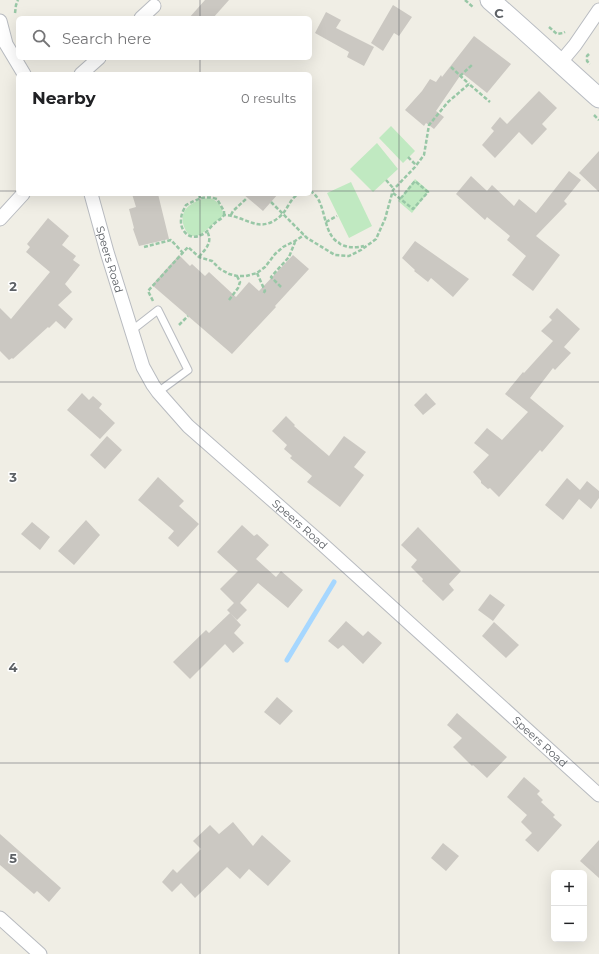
<!DOCTYPE html>
<html lang="en">
<head>
<meta charset="utf-8">
<style>
	:root { --surface:#fff; --page:#f2f2f2; --text:#202124; --muted:#757577; --line:#e0e0e0 }
	body { margin:0; font-family:Montserrat,sans-serif; background:var(--page); color:var(--text) }
	.controls { position:absolute; right:12px; bottom:12px; display:grid; overflow:hidden; border-radius:6px; box-shadow:0 4px 16px #0002 }
	.controls button { width:36px; height:36px; display:grid; place-items:center; padding:0; border:0; border-bottom:1px solid var(--line); background:var(--surface); color:var(--text); font:20px sans-serif }
	.list { margin:0; padding:0; list-style:none }
	h2 { display:flex; justify-content:space-between; align-items:center; height:52px; margin:0; padding:0 16px; font-size:17px }
	h2 small { font-size:13px; font-weight:400; color:var(--muted) }
	.icon { flex:none; width:22px; height:22px; fill:none; stroke:currentColor; stroke-width:2; stroke-linecap:round; stroke-linejoin:round }
	.map { position:relative; flex:none; width:599px; height:954px; overflow:hidden }
	.search { position:absolute; background:var(--surface); box-shadow:0 4px 16px #0002; left:16px; top:16px; width:296px; height:44px; display:flex; align-items:center; gap:10px; box-sizing:border-box; padding:0 14px; border-radius:6px; color:var(--muted); font-size:15px }
	.panel { position:absolute; background:var(--surface); box-shadow:0 4px 16px #0002; left:16px; top:72px; width:296px; height:124px; border-radius:6px }
	.map>svg:first-child { display:block }
	.green { fill:#c0e9c1 }
	.lines { fill:none; stroke-linecap:round; stroke-linejoin:round }
	.stream { stroke:#a6d7ff; stroke-width:5 }
	.building { fill:#cbc8c2 }
	.lane-casing { stroke:#b8bbc0; stroke-width:9 }
	.street-casing { stroke:#b8bbc0; stroke-width:15 }
	.secondary-casing { stroke:#b8bcc2; stroke-width:21 }
	.path { stroke:#98c7a6; stroke-width:2.5; stroke-dasharray:4 2; stroke-linecap:butt }
	.lane { stroke:#fff; stroke-width:7 }
	.street { stroke:#fff; stroke-width:13 }
	.secondary { stroke:#fff; stroke-width:19 }
	.grid { fill:none; stroke:#5d6166; stroke-width:1; stroke-opacity:0.55 }
	.labels { text-anchor:middle; dominant-baseline:central; stroke-width:3; stroke-linejoin:round; paint-order:stroke }
	.street-label { font-size:11px; fill:#5d6166; stroke:#fff }
	.grid-label { font-size:13px; text-anchor:middle; font-weight:bold; fill:#5d6166; stroke:#fff; stroke-width:3; stroke-linejoin:round; paint-order:stroke }
</style>
</head>
<body>
<div class="map">
<svg width="599" height="954" viewBox="0 0 599 954">
	<rect width="100%" height="100%" fill="#f0eee5"/>
	<path class="green" d="M391,126L415,151L403,163L379,138Z
		M377,143L398,169L373,192L350,169Z
		M415,179L429,191L412,213L398,201Z
		M351,182L372,226L349,238L327,193Z
		M210,198C218,201 223,206 223,216L200,235L193,236L188,234C174,214 189,200 210,198Z"/>
	<g class="lines">
		<path class="stream" d="M287,660L334,582"/>
	</g>
	<path class="building" d="M205,0H229L213,18H189Z
		M393,5L412,17L399,36L394,33L383,51L371,43Z
		M326,12L341,20L336,28L374,47L364,66L347,57L349,52L315,33Z
		M474,36L511,64L487,93L462,73L436,111L444,117L434,129L426,123L424,126L405,110L422,91L430,79L436,82L441,75L442,77Z
		M539,91L557,108L542,124L547,129L532,145L519,132L495,158L482,145L494,131L491,128L500,117L507,124Z
		M599,151V192L579,173Z
		M569,171L581,180L564,201L567,204L536,236L560,255L533,291L512,275L526,256L507,240L510,236L487,217L485,220L456,194L471,176L487,191L492,185L514,206L519,199L536,213Z
		M132,194H158L169,239L139,246L133,229L134,228L129,209L136,207Z
		M243,194H278L263,211Z
		M48,218L69,236L62,245L76,256L73,260L80,265L65,284L72,292L58,305L73,319L65,329L56,321L49,328L48,327L13,359L12,358L9,360L0,351V308L11,319L50,272L26,252L30,247L27,244Z
		M415,241L469,279L453,297L431,278L428,282L414,271L415,270L402,258Z
		M179,255L190,266L192,264L205,276L209,272L236,297L249,282L259,291L293,255L309,269L275,306L276,307L232,354L152,285Z
		M557,308L580,329L564,347L571,353L555,370L553,368L530,398L564,426L542,452L540,450L499,497L490,488L488,489L481,483V481L473,472L489,455L474,443L487,428L502,440L528,412L505,394L523,372L524,373L553,341L541,331L552,320L549,317Z
		M82,393L89,400L93,396L102,404L99,408L115,423L100,439L67,410Z
		M426,393L436,404L423,415L414,405Z
		M286,416L295,425L294,426L329,456L344,436L366,452L354,467L364,475L340,507L307,482L312,476L290,458L292,456L284,449L287,445L272,431Z
		M107,436L122,450L105,469L90,455Z
		M158,477L184,501L179,506L199,524L178,547L168,538L174,531L138,500Z
		M567,478L580,490L587,481L599,491V498L591,509L579,499L563,520L545,505Z
		M86,520L100,535L74,565L58,551Z
		M32,522L50,537L40,550L21,534Z
		M242,525L254,536L257,534L269,545L256,559L276,577L281,571L303,590L288,608L258,583L240,603L247,610L237,620L227,610L234,603L220,589L238,571L217,552Z
		M418,527L461,571L449,584L454,590L443,601L422,581L423,579L411,567L417,560L401,545Z
		M490,594L505,605L493,621L478,610Z
		M230,613L241,625L234,633L244,643L233,653L225,644L190,679L173,662L206,630L209,633Z
		M346,621L363,636L368,631L382,643L363,664L343,645L338,649L328,641Z
		M494,622L519,645L506,658L482,636Z
		M277,697L293,711L280,725L264,712Z
		M457,713L507,757L487,778L473,765L472,766L453,747L462,738L447,725Z
		M524,777L540,791L537,794L543,800L541,802L555,815L553,817L562,825L538,852L525,840L532,833L521,822L527,815L507,797Z
		M233,822L253,846L262,835L291,861L268,886L249,869L240,879L227,867L195,898L181,883L172,892L162,882L173,869L177,873L201,849L193,841L210,825L219,834Z
		M0,834L61,888L49,902L37,891L34,894L0,865Z
		M599,840V878L580,861Z
		M443,843L459,856L446,871L431,858Z"/>
	<g class="lines">
		<g class="lane-casing">
			<path id="lane" d="M131,331L158,310L188,370L158,392"/>
		</g>
		<g class="street-casing">
			<g id="street">
				<path d="M141,18L154,6"/>
				<path d="M0,21L6,44L24,74"/>
				<path d="M560,63L575,45L599,10"/>
				<path d="M81,74L99,58"/>
				<path id="s1" d="M91,194L107,252L143,367L153,385L158,392L188,426L320,542L599,795"/>
				<path d="M0,219L23,194"/>
				<path d="M0,918L40,954"/>
			</g>
		</g>
		<g class="secondary-casing">
			<path id="secondary" d="M490,0C527,32 562,65 599,98"/>
		</g>
		<path class="path" d="M465,0L474,8
			M15,13L16,5L18,0
			M549,27L557,34L563,33L565,32
			M589,54L587,56V61L590,64
			M451,67L469,84
			M460,76L472,65
			M594,115L599,120
			M408,157L416,165
			M386,180L394,189
			M310,191C326,199 322,228 335,240C337,242 339,242 340,244C348,248 356,248 364,246
			M393,193L413,209L428,192L415,181L401,198
			M199,194L200,199
			M271,202L307,238L335,255L349,256L361,250L376,239L385,219L393,190L415,167L424,155L429,125L448,102L469,84L490,102
			M224,215V211L217,199C205,195 198,199 186,205C184,209 181,214 181,220C180,231 190,241 201,235C207,233 210,227 215,223C218,220 222,219 224,215C244,215 258,234 278,218C287,212 289,200 298,194
			M231,215L233,211L247,198
			M326,222L337,216
			M144,247L171,240L183,253
			M199,257C206,248 213,243 207,231
			M257,273L265,291L263,294
			M281,287L271,277L289,257L295,242
			M229,300L238,288L240,282L237,276
			M153,301L148,291L188,247L199,257L212,261L220,269L229,274L237,276H246L257,273L265,267L275,254L283,247L295,241L304,235
			M179,325L188,316"/>
		<use href="#lane" class="lane"/>
		<use href="#street" class="street"/>
		<use href="#secondary" class="secondary"/>
	</g>
	<path class="grid" d="M200,0V18M399,0V954M200,58V74M0,191H18M310,191H599M200,194V954M0,382H599M0,572H599M0,763H599"/>
	<g class="labels">
		<g class="street-label">
			<text stroke="none"><textPath href="#s1" startOffset="68">Speers Road</textPath></text>
			<text stroke="none"><textPath href="#s1" startOffset="404">Speers Road</textPath></text>
			<text stroke="none"><textPath href="#s1" startOffset="728">Speers Road</textPath></text>
		</g>
	</g>
	<g class="grid-label">
		<text x="499" y="18">C</text>
		<text x="13" y="291">2</text>
		<text x="13" y="482">3</text>
		<text x="13" y="672">4</text>
		<text x="13" y="863">5</text>
	</g>
</svg>
<div class="controls">
<button>+</button>
<button>−</button>
</div>
<div class="search"><svg class="icon" aria-label="search" viewBox="0 0 24 24"><circle cx="10" cy="10" r="6"/><path d="M15 15l6 6"/></svg>Search here</div>
<section class="panel">
<h2>Nearby<small>0 results</small></h2>
<ul class="list">
</ul>
</section>
</div>
</body>
</html>
